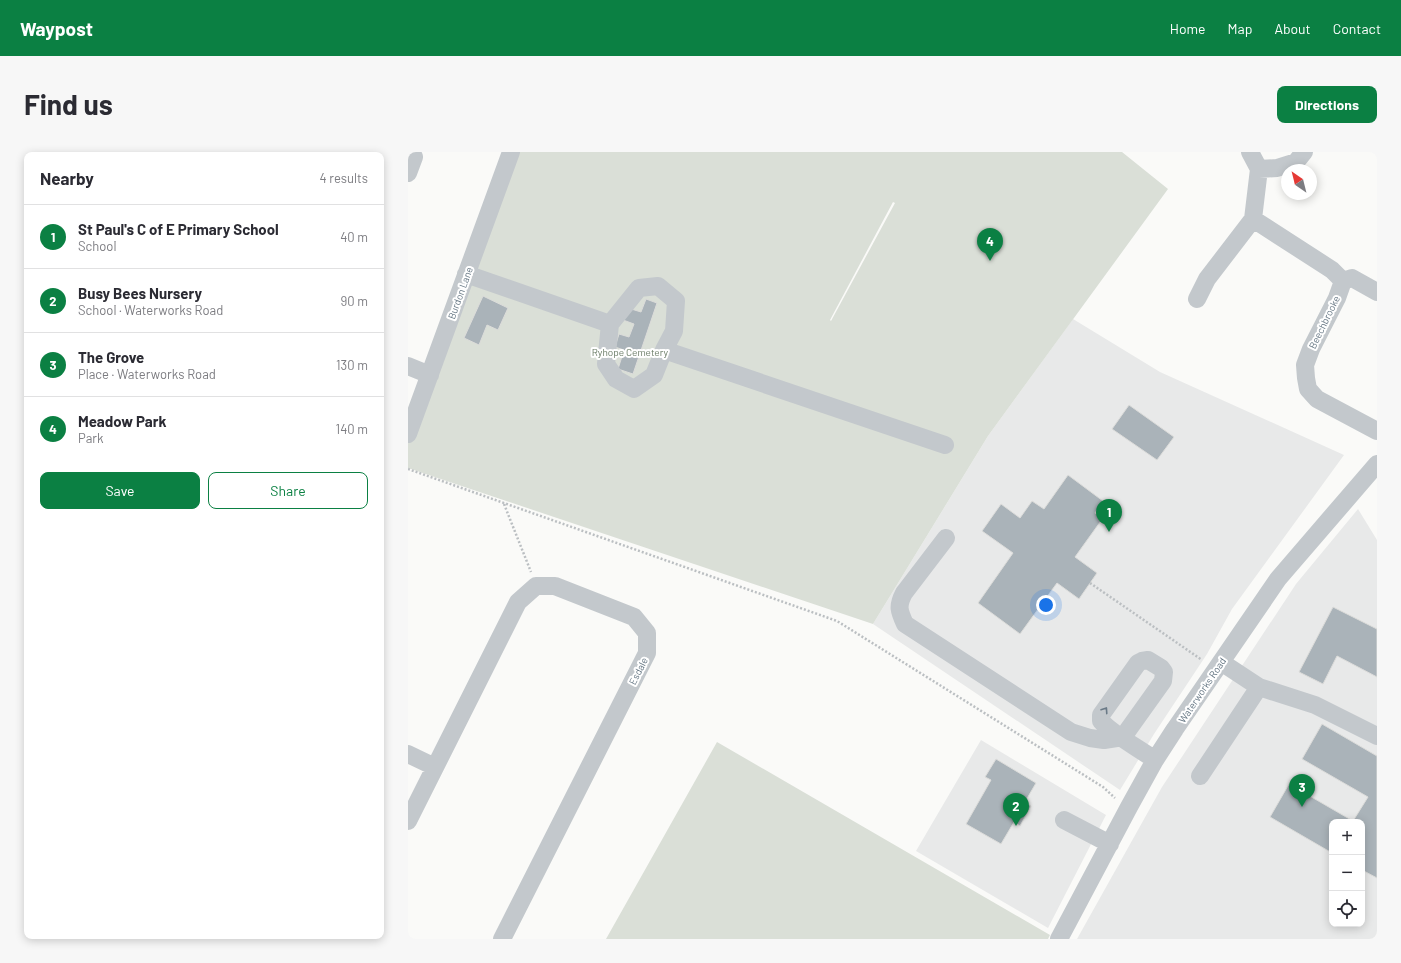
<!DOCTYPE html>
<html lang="en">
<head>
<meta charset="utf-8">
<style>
	:root { --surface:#fff; --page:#f7f7f7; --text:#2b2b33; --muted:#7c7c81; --line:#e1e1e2; --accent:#0b8043 }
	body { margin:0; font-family:Barlow,sans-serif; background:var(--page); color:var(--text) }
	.controls { position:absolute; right:12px; bottom:12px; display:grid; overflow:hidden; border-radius:8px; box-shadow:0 2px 10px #0003 }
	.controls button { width:36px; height:36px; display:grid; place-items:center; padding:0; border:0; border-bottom:1px solid var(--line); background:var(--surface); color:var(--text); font:20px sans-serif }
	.compass { position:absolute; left:873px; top:12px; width:36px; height:36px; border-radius:50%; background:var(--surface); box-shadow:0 2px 10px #0003; rotate:325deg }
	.you { position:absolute; left:638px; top:453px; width:14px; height:14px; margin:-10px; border:3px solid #fff; border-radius:50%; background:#1a73e8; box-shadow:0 0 0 6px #1a73e833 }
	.badge { display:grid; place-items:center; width:26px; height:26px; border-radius:50%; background:var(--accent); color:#fff; font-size:13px; font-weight:700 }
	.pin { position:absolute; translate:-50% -33px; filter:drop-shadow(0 1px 2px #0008) }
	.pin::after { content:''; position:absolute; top:21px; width:14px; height:12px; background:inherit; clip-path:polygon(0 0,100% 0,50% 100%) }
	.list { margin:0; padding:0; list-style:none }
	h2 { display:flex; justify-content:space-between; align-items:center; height:52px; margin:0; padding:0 16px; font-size:17px }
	h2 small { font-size:13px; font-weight:400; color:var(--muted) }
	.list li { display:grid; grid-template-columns:26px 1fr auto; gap:12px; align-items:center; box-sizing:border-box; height:64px; padding:0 16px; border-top:1px solid var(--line) }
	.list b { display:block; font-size:15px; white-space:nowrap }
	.list p { margin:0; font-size:13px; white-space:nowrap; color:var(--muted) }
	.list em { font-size:13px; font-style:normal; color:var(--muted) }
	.actions { display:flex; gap:8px; padding:12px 16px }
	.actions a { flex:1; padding:9px 0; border:1px solid var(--accent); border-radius:8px; text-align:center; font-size:14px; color:var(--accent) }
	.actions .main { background:var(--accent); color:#fff }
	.icon { flex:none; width:22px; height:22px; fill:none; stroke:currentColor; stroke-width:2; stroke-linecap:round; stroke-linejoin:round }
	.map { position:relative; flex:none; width:969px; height:787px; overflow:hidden; border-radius:8px }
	header { display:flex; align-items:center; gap:24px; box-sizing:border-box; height:56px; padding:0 20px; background:var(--accent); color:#fff }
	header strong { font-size:19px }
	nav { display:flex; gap:22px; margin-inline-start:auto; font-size:14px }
	.intro { display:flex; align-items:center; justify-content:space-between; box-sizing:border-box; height:96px; padding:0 24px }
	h1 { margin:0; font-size:28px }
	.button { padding:10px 18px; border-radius:8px; background:var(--accent); color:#fff; font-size:14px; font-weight:700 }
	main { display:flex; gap:24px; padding:0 24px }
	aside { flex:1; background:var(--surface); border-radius:8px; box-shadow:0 2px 10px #0003 }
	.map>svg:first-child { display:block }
	.built { fill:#e8e9e9; fill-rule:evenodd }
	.green { fill:#dadfd7; fill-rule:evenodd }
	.building { fill:#aab3b9; stroke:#dcdcda }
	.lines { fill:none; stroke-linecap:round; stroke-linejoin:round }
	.path { stroke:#bbbfc2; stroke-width:2.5; stroke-dasharray:2 2; stroke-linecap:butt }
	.minor { stroke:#c3c8cc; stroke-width:18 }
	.oneway { stroke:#6a7a87 }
	.labels { text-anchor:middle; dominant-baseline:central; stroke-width:4; stroke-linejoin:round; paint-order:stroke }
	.street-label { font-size:10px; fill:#657683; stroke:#fff }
	.park-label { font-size:10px; fill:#687a64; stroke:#fff }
</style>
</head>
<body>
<header>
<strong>Waypost</strong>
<nav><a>Home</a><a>Map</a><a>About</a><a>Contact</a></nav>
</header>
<div class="intro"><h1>Find us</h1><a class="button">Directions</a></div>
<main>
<aside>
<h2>Nearby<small>4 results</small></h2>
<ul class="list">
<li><span class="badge">1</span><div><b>St Paul's C of E Primary School</b><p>School</p></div><em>40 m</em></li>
<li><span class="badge">2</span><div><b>Busy Bees Nursery</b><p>School · Waterworks Road</p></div><em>90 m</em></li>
<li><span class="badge">3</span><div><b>The Grove</b><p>Place · Waterworks Road</p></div><em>130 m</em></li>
<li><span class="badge">4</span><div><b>Meadow Park</b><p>Park</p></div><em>140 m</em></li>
</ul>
<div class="actions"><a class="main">Save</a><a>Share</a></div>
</aside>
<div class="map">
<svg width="969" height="787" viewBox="0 0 969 787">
	<rect width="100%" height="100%" fill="#fafaf8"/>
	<path class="built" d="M665,167L752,220L936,303L824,457L799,502L746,582L712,638L465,472L580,284Z
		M950,357L969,388V787H669L754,635L888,432ZM924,670H954V772H924Z
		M573,588L698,663L640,776L508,699Z"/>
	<path class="green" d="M103,0H714L760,37L580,284L465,472L0,316V282ZM485,50L487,51L423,169L422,168Z
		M309,590L642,783L640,787H198Z"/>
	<path class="building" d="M75,144L100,156L90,178L79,173L71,193L56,186Z
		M238,147L249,151L225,222L210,217L216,198L207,195L211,182L221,185L226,172L215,168L220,156L233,160Z
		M721,253L766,285L749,308L704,277Z
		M660,323L695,349L687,361L695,366L667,405L689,421L671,447L649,431L612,482L570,451L605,401L574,379L593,352L612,366L624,349L636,357Z
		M925,455L969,477V525L929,504L915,532L891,520Z
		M914,572L969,604V726L954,718V670H924V701L862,665L881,632L945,669L960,645L894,607Z
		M588,607L628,631L617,650L623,654L612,674L606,670L593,692L558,672L583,628L577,625Z"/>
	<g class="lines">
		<path class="path" d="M0,317L429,469L695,635L707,646
			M96,352L123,420
			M682,431L794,508"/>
		<path class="minor" d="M842,0L851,17L845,67L924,118L935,129L929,146L903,197L897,213L898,226L900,237L909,247L969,279
			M851,17L869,16L888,10L896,0
			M0,21L6,5
			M58,122L202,172
			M935,129L944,126L969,140
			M250,134L268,149L266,179L256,198L246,223L226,237L208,227L198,212L202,172L231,136Z
			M789,147L799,127L845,67
			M256,198L537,293
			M0,214L22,223
			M0,282L103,0
			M538,386L496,441C489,454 491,459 497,472L663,580L682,586L696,588L715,585L755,529L756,520L753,516L740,508L734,509L730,511L693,563V569C704,582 732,597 747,608
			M813,510L851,535L907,553L969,584
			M0,602L27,615
			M792,624L851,535
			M656,668L702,692
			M0,669L110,450L128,434H147L226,465L239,481V501L94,787
			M651,787L721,655L747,608L767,577L870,427L969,312"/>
	</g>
	<defs><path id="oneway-chevron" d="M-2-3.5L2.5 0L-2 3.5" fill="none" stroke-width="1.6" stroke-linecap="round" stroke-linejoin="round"/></defs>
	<use class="oneway" href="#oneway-chevron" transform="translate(697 558) rotate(-56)"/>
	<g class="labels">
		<g class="street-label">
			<text transform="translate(52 141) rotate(-70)">Burdon Lane</text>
			<text transform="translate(916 170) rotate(-64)">Beechbrooke</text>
			<text transform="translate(230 519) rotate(-63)">Esdale</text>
			<text transform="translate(794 538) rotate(-56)">Waterworks Road</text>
		</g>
		<g class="park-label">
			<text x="222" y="200">Ryhope Cemetery</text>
		</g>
	</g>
</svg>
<div class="controls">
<button>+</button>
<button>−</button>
<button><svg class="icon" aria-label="locate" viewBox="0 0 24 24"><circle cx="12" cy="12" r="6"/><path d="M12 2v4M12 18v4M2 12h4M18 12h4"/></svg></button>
</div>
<svg class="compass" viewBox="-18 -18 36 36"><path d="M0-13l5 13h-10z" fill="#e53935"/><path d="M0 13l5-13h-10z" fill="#7c7c81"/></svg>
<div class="you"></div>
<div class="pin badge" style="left:701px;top:380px">1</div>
<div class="pin badge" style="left:608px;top:674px">2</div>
<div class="pin badge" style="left:894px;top:655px">3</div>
<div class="pin badge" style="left:582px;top:109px">4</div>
</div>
</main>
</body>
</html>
